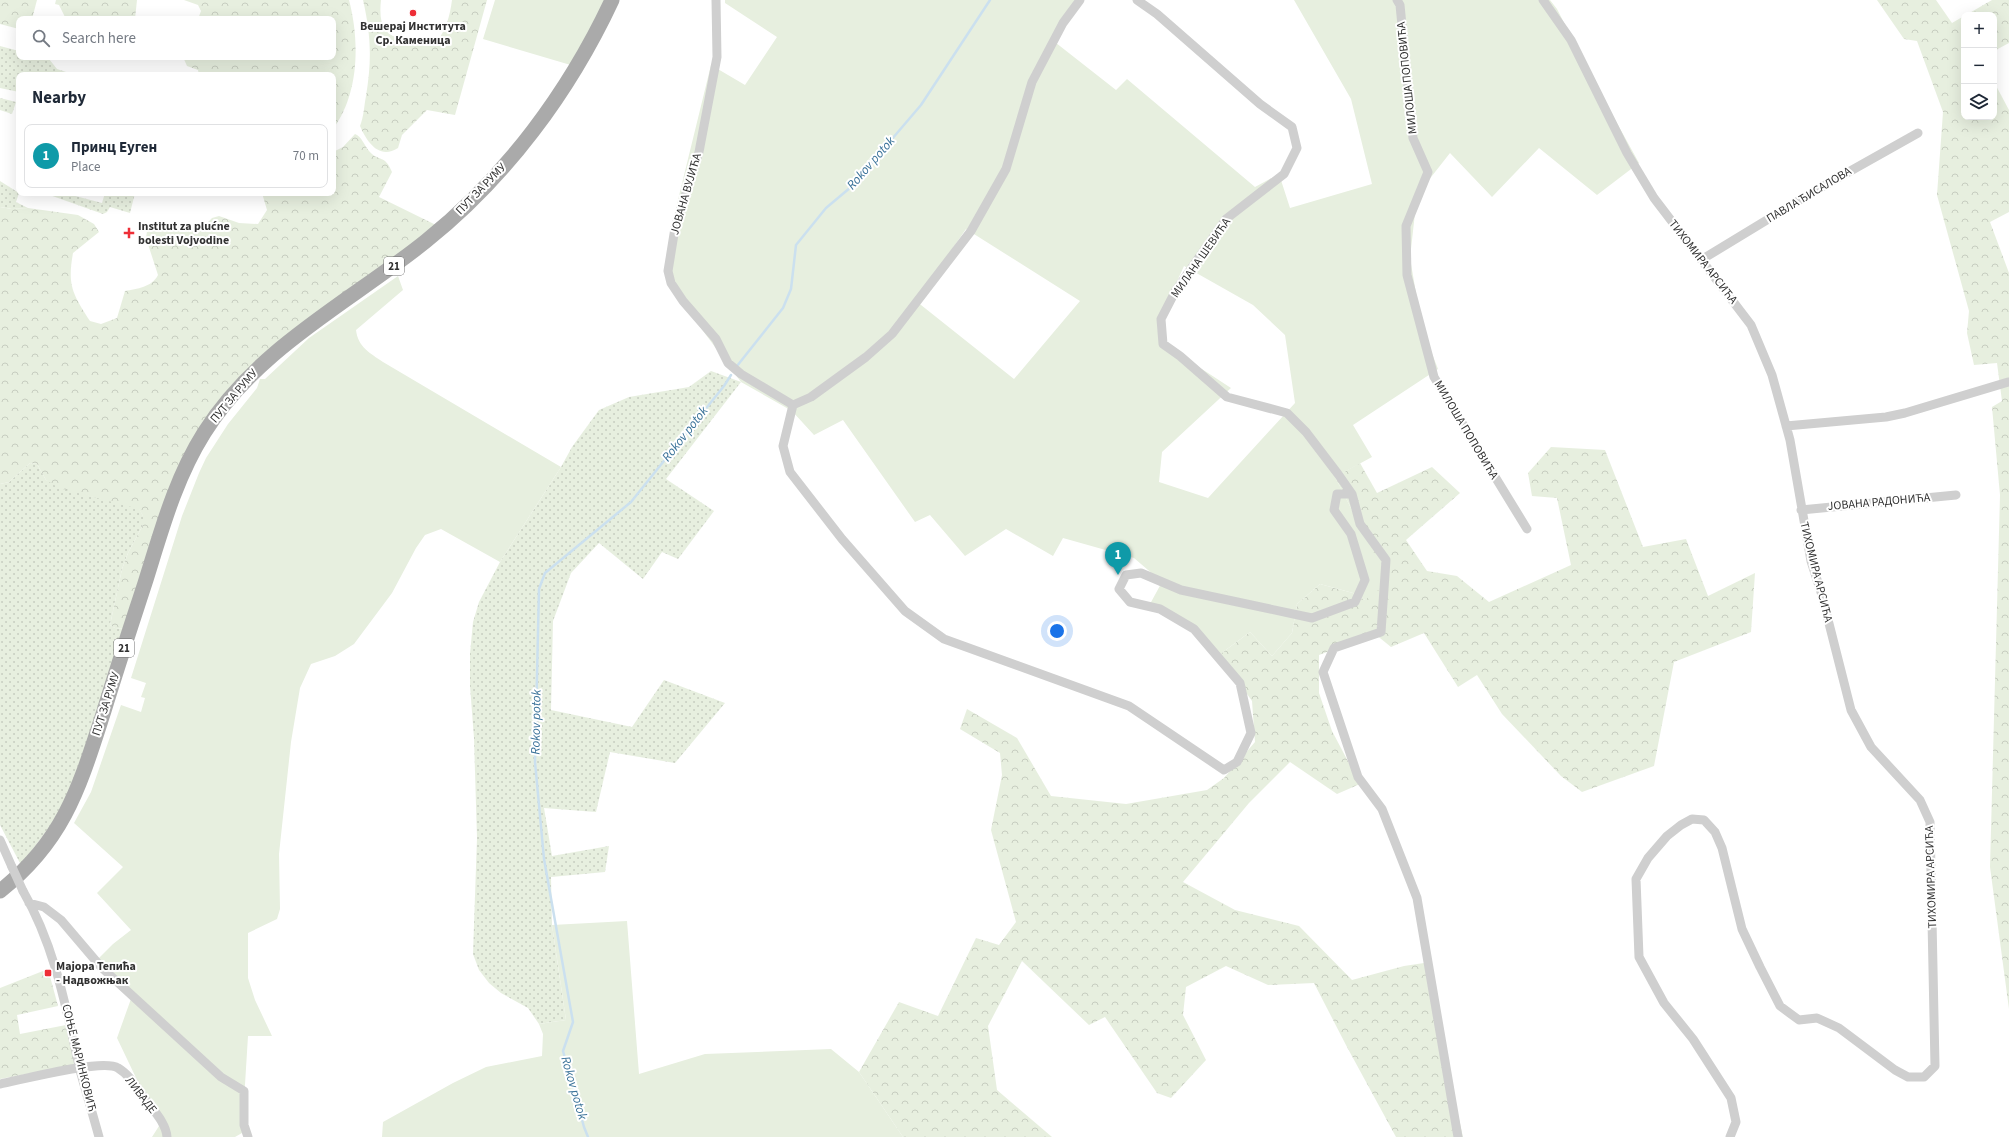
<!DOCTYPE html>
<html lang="en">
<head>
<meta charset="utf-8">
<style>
	:root { --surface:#fff; --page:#f2f2f3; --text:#1f2937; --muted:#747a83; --line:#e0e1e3; --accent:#7c3aed }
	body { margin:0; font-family:"Source Sans 3",sans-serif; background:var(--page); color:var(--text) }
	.controls { position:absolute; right:12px; top:12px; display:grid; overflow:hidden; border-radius:8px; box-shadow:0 4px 16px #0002 }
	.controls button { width:36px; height:36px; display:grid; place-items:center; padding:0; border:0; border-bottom:1px solid var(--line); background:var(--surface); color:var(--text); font:20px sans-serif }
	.you { position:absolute; left:1057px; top:631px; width:14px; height:14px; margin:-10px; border:3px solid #fff; border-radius:50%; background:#1a73e8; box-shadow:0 0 0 6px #1a73e833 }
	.badge { display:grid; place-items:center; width:26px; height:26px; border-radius:50%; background:var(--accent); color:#fff; font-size:13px; font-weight:700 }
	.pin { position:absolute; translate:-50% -33px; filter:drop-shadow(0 1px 2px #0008) }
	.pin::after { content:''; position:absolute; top:21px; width:14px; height:12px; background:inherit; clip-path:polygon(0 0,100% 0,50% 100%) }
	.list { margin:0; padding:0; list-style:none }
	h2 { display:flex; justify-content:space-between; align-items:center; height:52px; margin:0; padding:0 16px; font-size:17px }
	h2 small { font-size:13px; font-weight:400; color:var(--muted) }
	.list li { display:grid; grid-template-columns:26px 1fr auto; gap:12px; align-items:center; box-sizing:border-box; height:64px; margin:0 8px 8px; padding:0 8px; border:1px solid var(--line); border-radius:8px }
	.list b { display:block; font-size:15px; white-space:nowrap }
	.list p { margin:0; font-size:13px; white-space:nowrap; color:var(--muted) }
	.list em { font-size:13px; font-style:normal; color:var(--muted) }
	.icon { flex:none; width:22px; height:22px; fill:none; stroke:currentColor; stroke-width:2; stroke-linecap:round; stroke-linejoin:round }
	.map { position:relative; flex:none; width:2009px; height:1137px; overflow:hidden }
	.search { position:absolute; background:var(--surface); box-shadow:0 4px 16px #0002; left:16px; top:16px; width:320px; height:44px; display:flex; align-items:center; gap:10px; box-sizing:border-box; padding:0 14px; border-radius:8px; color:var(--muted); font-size:15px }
	.panel { position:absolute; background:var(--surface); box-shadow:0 4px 16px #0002; left:16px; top:72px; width:320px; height:124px; border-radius:8px }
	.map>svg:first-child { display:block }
	.grass { fill:url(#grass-dots) }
	.forest { fill:url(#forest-crowns) }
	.garden { fill:#e7efdf; fill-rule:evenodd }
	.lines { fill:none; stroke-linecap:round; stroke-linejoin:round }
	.stream { stroke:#cbe0ef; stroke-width:2.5 }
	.minor { stroke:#cfcfcf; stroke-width:9 }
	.primary { stroke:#aaa; stroke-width:15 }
	.minor-bridge { stroke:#cfcfcf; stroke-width:9 }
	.poi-dot { fill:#ee2e37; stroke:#fff; stroke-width:1.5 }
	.labels { text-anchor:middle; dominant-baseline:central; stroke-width:4; stroke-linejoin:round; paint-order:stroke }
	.shield { fill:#fff; stroke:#707070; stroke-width:1 }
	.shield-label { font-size:11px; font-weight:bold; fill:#323232 }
	.poi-label { font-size:12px; font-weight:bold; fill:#323232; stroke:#fff; text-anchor:start }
	.street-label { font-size:12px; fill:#323232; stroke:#fff }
	.water-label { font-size:13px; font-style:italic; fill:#3a7299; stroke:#fff }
</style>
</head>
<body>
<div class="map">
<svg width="2009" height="1137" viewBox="0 0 2009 1137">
	<defs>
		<pattern id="grass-dots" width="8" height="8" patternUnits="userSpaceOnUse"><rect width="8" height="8" fill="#e7efdf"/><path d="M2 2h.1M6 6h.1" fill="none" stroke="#c7cdc0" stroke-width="1.8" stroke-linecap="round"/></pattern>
		<pattern id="forest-crowns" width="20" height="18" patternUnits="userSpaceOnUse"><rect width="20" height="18" fill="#e7efdf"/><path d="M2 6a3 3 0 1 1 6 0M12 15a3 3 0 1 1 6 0" fill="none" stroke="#c7cdc0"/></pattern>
	</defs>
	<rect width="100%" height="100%" fill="#fff"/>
	<path class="grass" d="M0,46L19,51V57H42L49,59L57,69L69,73V75H19V92L0,88Z
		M0,98L16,102L12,114L0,110Z
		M0,181L19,193L16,202L28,208L12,209L0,207Z
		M44,193H64L102,203L105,193H135L130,213L110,207L107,212L103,214Z
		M711,371L741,382L666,479L714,511L678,559L662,552L643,579L599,543L571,573L553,621L551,710L632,727L664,680L725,703L675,763L610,752L596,812L544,808L552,856L609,846L605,872L551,877L552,925L566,1020L539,1024L528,1008L501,993L489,983L479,970L473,954L477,838L474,738L470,686V654L473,622L479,602L500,562L561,467L572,447L599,410L629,397L689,387Z
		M30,463L37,464L46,480L91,496L132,506L139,508L143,516V525L128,553L122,569L110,625L115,628L126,629L80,770L56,818L21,865L0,825V484L9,482Z"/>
	<path class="forest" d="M0,0H37L32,19H19V29L0,24Z
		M56,0H137L135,19H66L59,5L55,4Z
		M184,0H349C360,42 359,94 333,129V75H199L198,70L187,66L183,57H333V19H198L201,11L198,5Z
		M363,0H381C376,45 402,38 437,42C446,29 450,16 452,0H487L455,115L427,110L402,135L398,148C379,160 367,142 360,126C364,116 364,106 366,96C372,60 371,35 363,0Z
		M1877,0H1936L1952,23L1964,16V117H1994V82L2009,110V212L1990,222L2009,273V1009L1990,867L2000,495L1992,407L2002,401L1997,363L1974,365L1967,333L1969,311L1937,195L1943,112L1917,41L1904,39Z
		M1992,0H2009V43L1994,51V15H1966Z
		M355,134C362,137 364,145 369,151C378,162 385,154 392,172L379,197L438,226L211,413L126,629L115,628L110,625L122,569L128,553L143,525V516L139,509L59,488L46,480L37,464L30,463L9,482L0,484V207L12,209L28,208L78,215L94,224L99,232L73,253C67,286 73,294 90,321L101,324L117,318L125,291C137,289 152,287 158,275L146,238L147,231C166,219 178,227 198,233L212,218L219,216L239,223L258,224L267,210L262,193H333V152L343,147Z
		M1551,447L1605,450L1643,547L1686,539L1708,596L1755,573L1751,632L1674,662L1654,766L1582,792L1561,776L1502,714L1477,675L1458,687L1424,633L1391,647L1375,634L1319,655V693L1332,731L1360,784L1337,794L1290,762L1249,803L1183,882L1235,910L1299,926L1352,980L1404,966L1424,963L1463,1137H1396L1347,1047L1314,983L1268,985L1226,966L1186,987L1183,1015L1206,1060L1171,1098L1157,1093L1105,1017L1089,1025L1022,961L988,1026L997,1090L1052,1137H903L859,1072L899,1002L938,1016L976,938L999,945L1016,922L991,830L1002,775L1000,753L960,729L967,709L1017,738L1051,796L1126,804L1207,790L1224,778L1255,742L1252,701L1219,655L1250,632L1272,656L1292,633L1297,604L1320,584L1353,593L1365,600L1369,543L1335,477L1360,463L1377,493L1432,467L1460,493L1406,540L1427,571L1457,576L1489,602L1571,565L1557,498L1532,496L1528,473Z
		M48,969L58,1006L17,1015L20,1034L66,1025L75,1065L0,1079V988Z"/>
	<path class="garden" d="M495,0H608L574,66L483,39Z
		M725,0H1077L1051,39L1116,90L1127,79L1255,187L1279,174L1290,208L1372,184L1351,99L1294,0H1550L1557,9L1596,85L1639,163L1597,195L1539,148L1492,197L1450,153L1417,195L1410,258L1422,328L1438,369L1353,425L1372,457L1335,477L1389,582L1365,600L1353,593L1320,584L1297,604L1292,633L1272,656L1250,632L1219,655L1188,624L1150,604L1162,582L1134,558L1063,538L1053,556L1006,529L965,556L930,515L915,522L843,420L814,435L792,411L741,382L689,312L668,269L676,208L711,65L745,85L777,37L725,3ZM966,229L1080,301L1014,379L916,301ZM1184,266L1253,305L1285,335L1295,403L1208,498L1159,482L1162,452L1231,388L1159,341L1158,323Z
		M398,276L403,290L356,330C358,347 370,353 383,362L561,467L500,562L441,529L425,535L416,548L392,593L354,644L335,656L311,664L300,688L291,742L279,854L280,909L277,919L248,933V978L255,1000L272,1036H248L242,1133L235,1137H152L159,1126L117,1038L132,996L95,962L113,944L131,930L97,893L123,867L74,823L91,792L121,705L141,712L145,698L141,697L146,683L131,678L182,516L199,473L206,458L228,424L257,388L260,379H265L309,338Z
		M627,921L639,1074L705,1054L831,1049L859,1072L903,1137H382L383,1122L453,1083L486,1067L542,1056L543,1034L539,1024L566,1020L552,925Z"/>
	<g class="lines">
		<path class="stream" d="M737,366L783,308L791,289L796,245L826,208L851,187L921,105L990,0
			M588,1137L584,1127L563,1051L573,1022L544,859L535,762L539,589L545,573L631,502L724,386L731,375"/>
		<path class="minor" d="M716,0L717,57L699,152L675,228L668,271L671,283L683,301L716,339L728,363L741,374L793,405
			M1137,0L1157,14L1260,104L1292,127L1297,148L1284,174L1226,219L1176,290L1161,319L1163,344L1180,356L1227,397L1287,413L1306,432L1338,474L1352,494L1360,524L1386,560L1381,632L1334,648L1323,672L1358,777L1382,809L1417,898L1458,1137
			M1397,0L1400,5L1413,138L1428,172L1406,226L1407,275L1434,377L1527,529
			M1543,0L1571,40L1627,153L1654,198L1751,325L1772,375L1790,440L1811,561L1821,592L1851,710L1871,747L1920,800L1930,822L1935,1066L1924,1077H1908L1895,1070L1839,1028L1817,1018L1799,1020L1780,1006L1760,967L1742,929L1722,848L1715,832L1704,820L1692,819L1681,825L1667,836L1648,858L1636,879L1639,957L1664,1003L1693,1039L1731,1098L1736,1122L1730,1137
			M1701,260L1813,192L1918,133
			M793,405L783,446L790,472L842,539L905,611L944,639L1129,706L1224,770L1237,762L1251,733L1240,683L1194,629L1160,609L1130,602L1119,589L1126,575L1141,573L1181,590L1312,618L1355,602L1365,580L1351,534L1334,510L1337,494H1352
			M793,405L811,397L866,357L892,334L971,231L1006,169L1032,82L1063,23L1080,0
			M1786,426L1886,417L1905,413L2008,382
			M1801,510L1956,495
			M0,840L12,867
			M23,891C55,946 66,1008 80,1070C86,1092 93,1115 99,1137
			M29,903L44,907L61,920L101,967L221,1077L244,1091V1125L248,1137
			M0,1084C21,1080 103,1058 118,1068C130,1075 138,1089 146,1100C154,1111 166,1123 167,1137"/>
		<path class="primary" d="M0,891C65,840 80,785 104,711C117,668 131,626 145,583C161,532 175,479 204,433C257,348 350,302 426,241C506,177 569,92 612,0"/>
		<path class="minor-bridge" d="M12,867L23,891"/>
	</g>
	<g class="poi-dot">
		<circle cx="413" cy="13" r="4"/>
		<path d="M127 227h4v4h4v4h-4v4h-4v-4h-4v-4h4z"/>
		<rect x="44" y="969" width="8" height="8" rx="2"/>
	</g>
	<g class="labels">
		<g class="shield">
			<rect x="384" y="257" width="20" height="18" rx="3"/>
			<rect x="114" y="639" width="20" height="18" rx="3"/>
		</g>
		<g class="shield-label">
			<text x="394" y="266">21</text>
			<text x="124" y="648">21</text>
		</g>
		<g class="poi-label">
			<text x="413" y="26" text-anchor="middle">Вешерај Института<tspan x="413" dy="14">Ср. Каменица</tspan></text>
			<text x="138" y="226">Institut za plućne<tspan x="138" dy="14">bolesti Vojvodine</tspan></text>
			<text x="56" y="966">Мајора Тепића<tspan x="56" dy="14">- Надвожњак</tspan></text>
		</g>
		<g class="street-label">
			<text transform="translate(1407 78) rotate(-96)">МИЛОША ПОПОВИЋА</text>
			<text transform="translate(481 189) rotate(-46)">ПУТ ЗА РУМУ</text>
			<text transform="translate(686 194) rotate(-74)">ЈОВАНА ВУЈИЋА</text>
			<text transform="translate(1809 195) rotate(-31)">ПАВЛА ЂИСАЛОВА</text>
			<text transform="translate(1201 258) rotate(-55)">МИЛАНА ШЕВИЋА</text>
			<text transform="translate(1703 262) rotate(52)">ТИХОМИРА АРСИЋА</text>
			<text transform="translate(234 396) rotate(-50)">ПУТ ЗА РУМУ</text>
			<text transform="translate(1466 430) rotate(59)">МИЛОША ПОПОВИЋА</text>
			<text transform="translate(1879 502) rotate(-5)">ЈОВАНА РАДОНИЋА</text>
			<text transform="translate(1816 572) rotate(76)">ТИХОМИРА АРСИЋА</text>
			<text transform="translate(106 704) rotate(-72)">ПУТ ЗА РУМУ</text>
			<text transform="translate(1931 877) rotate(-92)">ТИХОМИРА АРСИЋА</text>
			<text transform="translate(79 1058) rotate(76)">СОЊЕ МАРИНКОВИЋ</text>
			<text transform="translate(141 1095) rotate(52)">ЛИВАДЕ</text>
		</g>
		<g class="water-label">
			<text transform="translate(871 163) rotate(-49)">Rokov potok</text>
			<text transform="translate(685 434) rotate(-52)">Rokov potok</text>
			<text transform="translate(536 722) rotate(-89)">Rokov potok</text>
			<text transform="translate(574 1088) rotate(74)">Rokov potok</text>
		</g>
	</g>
</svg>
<div class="controls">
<button>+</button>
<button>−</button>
<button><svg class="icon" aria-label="layers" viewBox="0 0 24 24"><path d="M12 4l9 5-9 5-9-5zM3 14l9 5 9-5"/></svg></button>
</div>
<div class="you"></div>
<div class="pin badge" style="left:1118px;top:575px;background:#0f9aa8">1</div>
<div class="search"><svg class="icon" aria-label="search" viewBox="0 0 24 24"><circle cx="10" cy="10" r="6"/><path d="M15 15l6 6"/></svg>Search here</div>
<section class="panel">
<h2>Nearby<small></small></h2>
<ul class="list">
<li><span class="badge" style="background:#0f9aa8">1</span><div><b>Принц Еуген</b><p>Place</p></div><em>70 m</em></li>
</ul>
</section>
</div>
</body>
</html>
